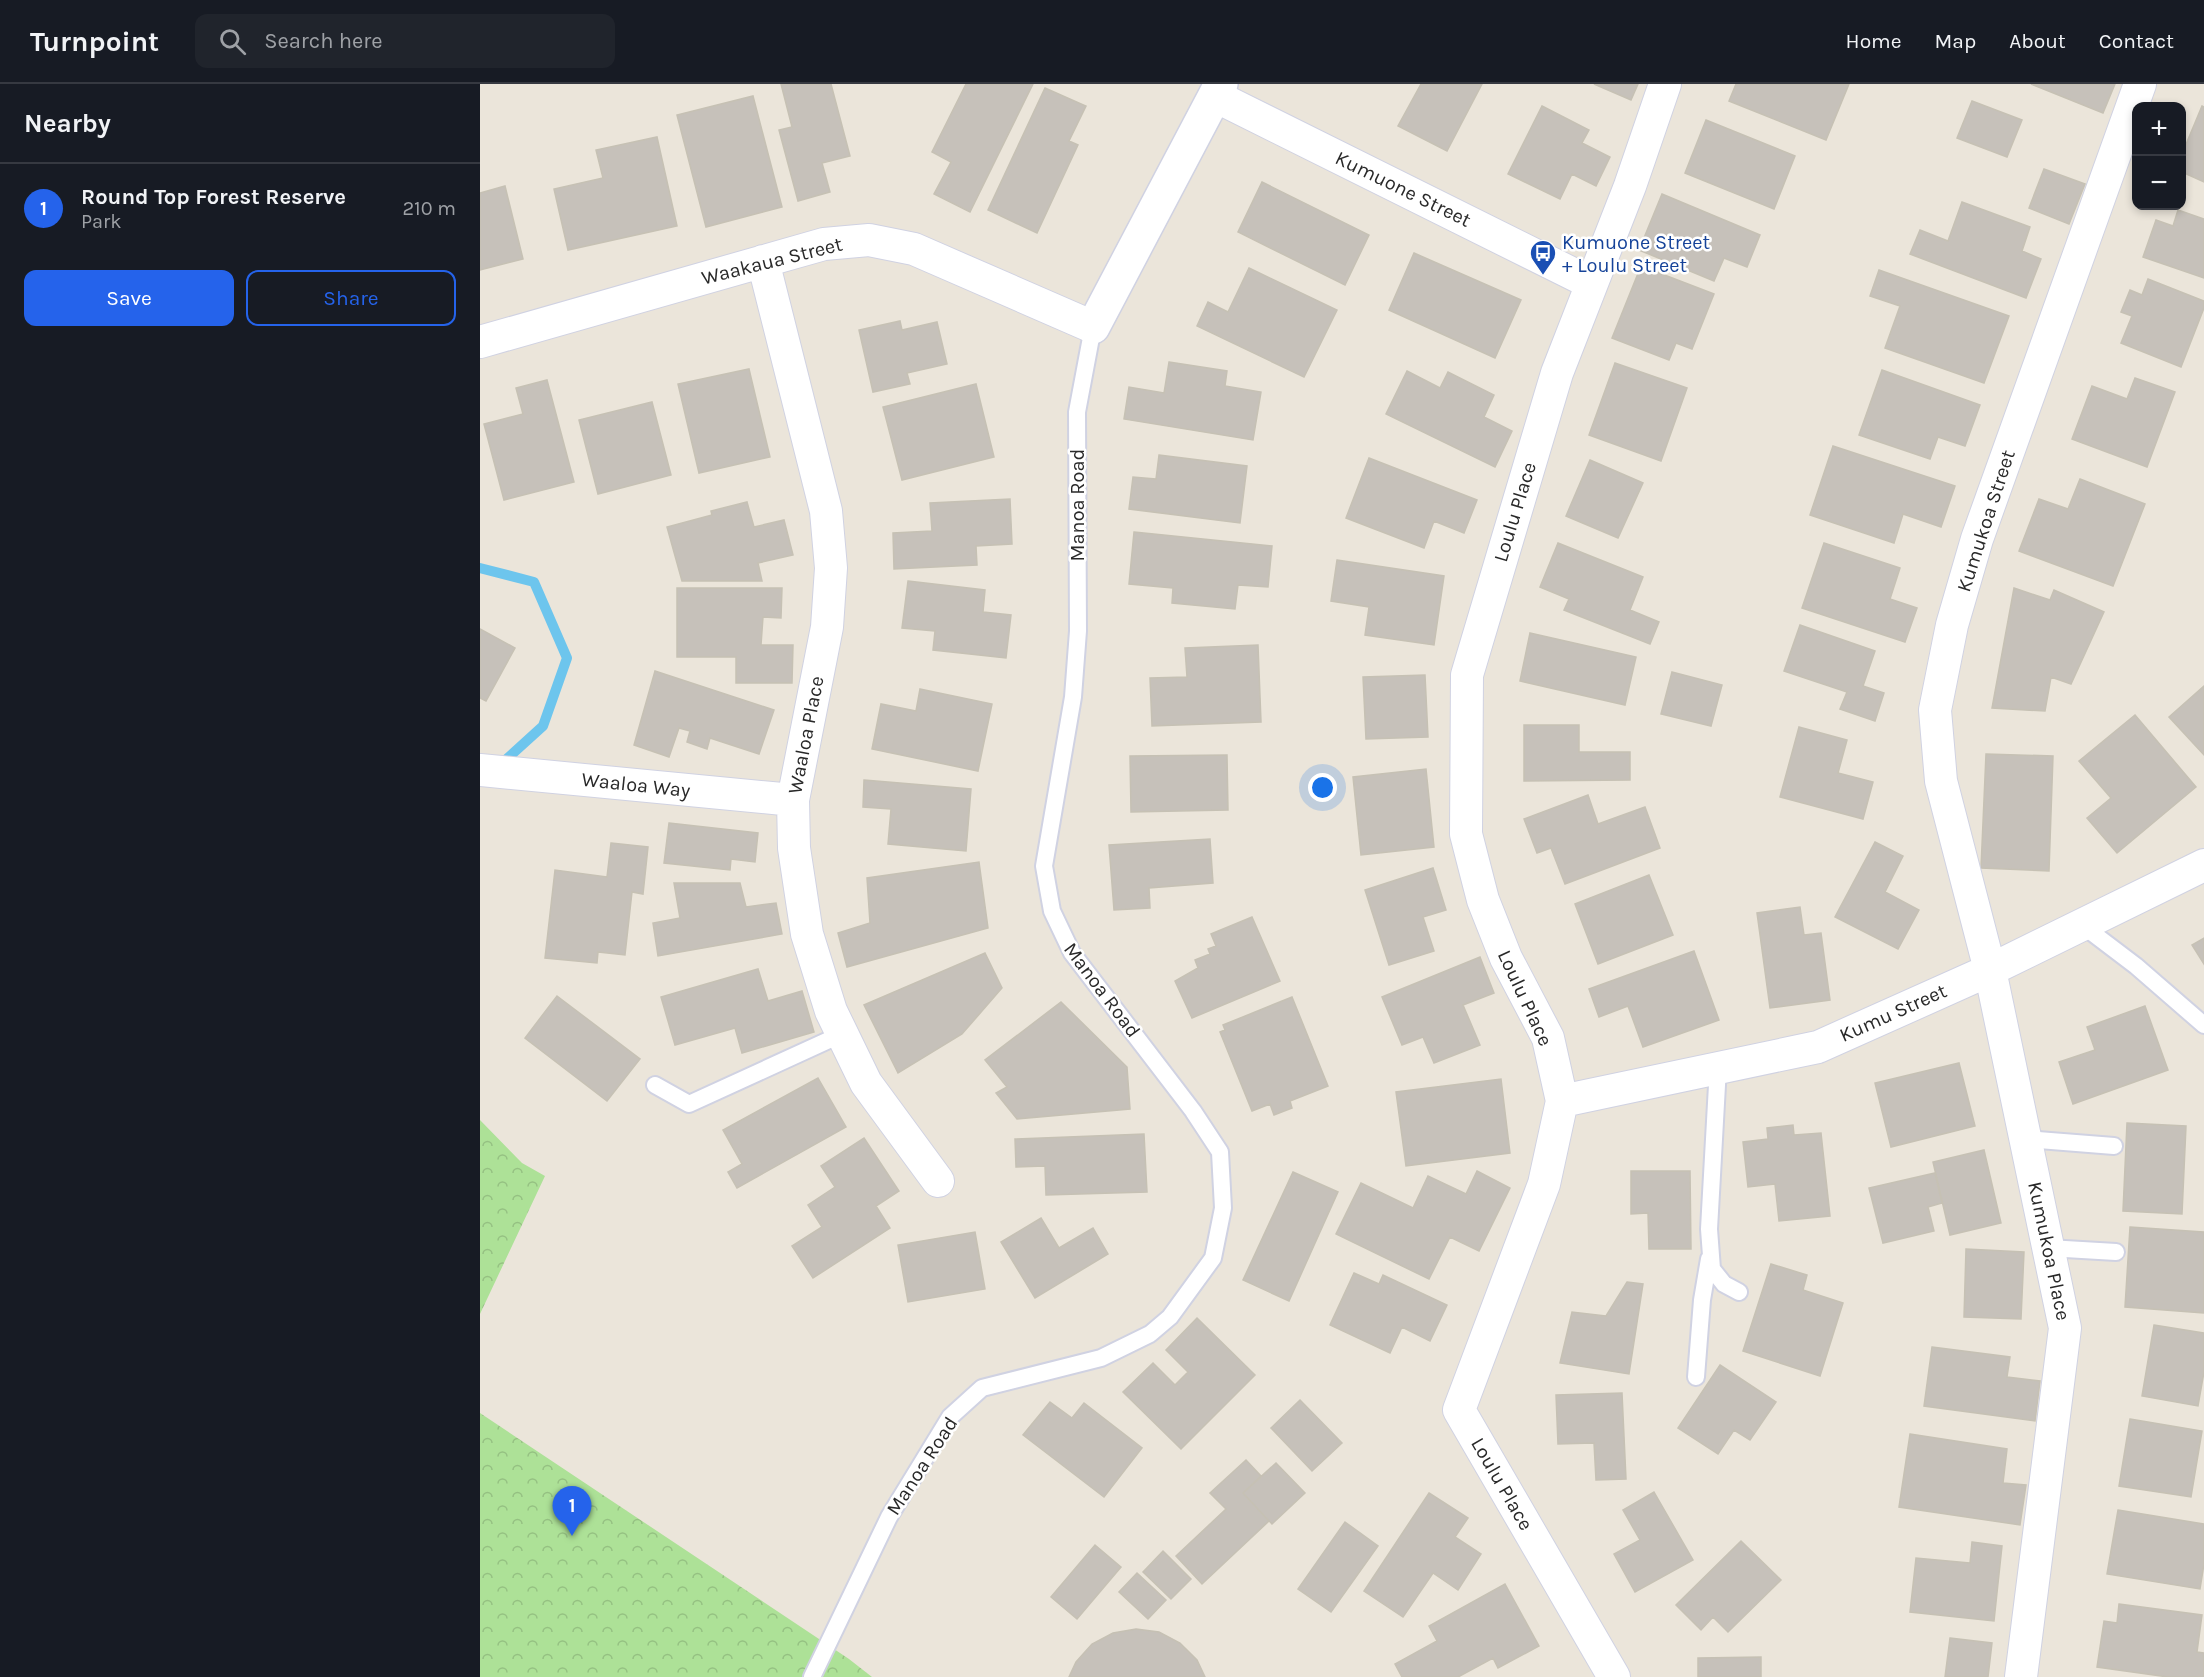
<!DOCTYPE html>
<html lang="en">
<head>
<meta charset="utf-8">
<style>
	:root { --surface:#171b24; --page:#20242c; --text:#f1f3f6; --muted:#9ea1a6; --line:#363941; --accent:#2563eb }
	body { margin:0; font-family:Karla,sans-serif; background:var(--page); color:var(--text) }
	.controls { position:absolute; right:18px; top:18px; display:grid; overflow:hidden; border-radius:12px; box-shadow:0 3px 9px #0003 }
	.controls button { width:54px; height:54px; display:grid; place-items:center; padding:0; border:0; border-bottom:2px solid var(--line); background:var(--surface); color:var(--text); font:30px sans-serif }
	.you { position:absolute; left:843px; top:704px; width:21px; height:21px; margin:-15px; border:4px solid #fff; border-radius:50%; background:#1a73e8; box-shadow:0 0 0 9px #1a73e833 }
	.badge { display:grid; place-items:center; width:39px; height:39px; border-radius:50%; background:var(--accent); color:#fff; font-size:20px; font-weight:700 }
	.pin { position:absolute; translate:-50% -50px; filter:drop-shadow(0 2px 3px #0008) }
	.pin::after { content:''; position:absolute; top:32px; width:21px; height:18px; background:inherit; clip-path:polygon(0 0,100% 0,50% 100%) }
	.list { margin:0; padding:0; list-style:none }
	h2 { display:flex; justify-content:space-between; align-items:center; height:78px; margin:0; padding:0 24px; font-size:26px }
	h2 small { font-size:20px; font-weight:400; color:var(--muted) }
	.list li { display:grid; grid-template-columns:39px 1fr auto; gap:18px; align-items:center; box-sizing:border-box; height:90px; padding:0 24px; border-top:2px solid var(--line) }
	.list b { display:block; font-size:22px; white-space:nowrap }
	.list p { margin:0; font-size:20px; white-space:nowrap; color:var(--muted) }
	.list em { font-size:20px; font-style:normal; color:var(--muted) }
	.actions { display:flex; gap:12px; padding:18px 24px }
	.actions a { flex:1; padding:14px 0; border:2px solid var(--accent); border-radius:12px; text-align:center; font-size:21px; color:var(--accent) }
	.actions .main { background:var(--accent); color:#fff }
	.icon { flex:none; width:33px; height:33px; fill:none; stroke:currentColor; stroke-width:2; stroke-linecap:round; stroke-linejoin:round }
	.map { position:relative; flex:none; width:1724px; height:1593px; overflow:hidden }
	header { display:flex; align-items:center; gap:36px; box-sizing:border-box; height:84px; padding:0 30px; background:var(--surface); border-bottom:2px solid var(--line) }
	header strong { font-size:28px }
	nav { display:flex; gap:33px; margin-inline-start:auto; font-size:21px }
	.search { width:420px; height:54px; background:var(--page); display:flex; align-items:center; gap:15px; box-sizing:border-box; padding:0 21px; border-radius:12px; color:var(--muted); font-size:22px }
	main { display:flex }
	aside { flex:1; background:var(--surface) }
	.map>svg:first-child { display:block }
	.forest { fill:url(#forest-crowns) }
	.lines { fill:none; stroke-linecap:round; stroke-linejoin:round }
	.stream { stroke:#6dc5ed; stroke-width:10 }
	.building { fill:#c6c1ba; stroke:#c6c1b4; stroke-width:1.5 }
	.service-casing { stroke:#d0d2e2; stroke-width:20 }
	.minor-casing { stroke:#d0d2e2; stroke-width:34 }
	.tertiary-casing { stroke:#d0d2e2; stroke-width:36 }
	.service { stroke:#fff; stroke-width:16 }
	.minor { stroke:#fff; stroke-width:32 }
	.tertiary { stroke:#fff; stroke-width:33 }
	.labels { text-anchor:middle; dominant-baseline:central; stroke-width:5; stroke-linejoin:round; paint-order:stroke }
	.street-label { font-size:20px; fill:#292929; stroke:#fff }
	.transit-label { font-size:20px; fill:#164399; stroke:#fff; text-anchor:start }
</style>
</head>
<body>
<header>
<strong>Turnpoint</strong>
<div class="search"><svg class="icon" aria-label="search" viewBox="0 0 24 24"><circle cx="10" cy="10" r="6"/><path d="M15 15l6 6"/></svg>Search here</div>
<nav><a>Home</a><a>Map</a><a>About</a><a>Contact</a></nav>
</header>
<main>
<aside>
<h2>Nearby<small></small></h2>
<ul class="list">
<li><span class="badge">1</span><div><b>Round Top Forest Reserve</b><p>Park</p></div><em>210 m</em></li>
</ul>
<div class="actions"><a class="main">Save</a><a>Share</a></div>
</aside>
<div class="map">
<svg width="1724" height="1593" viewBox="0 0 1724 1593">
	<defs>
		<pattern id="forest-crowns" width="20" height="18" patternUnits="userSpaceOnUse" patternTransform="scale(1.5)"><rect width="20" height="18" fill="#ade197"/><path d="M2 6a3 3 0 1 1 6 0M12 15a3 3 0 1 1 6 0" fill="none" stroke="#95c182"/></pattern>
	</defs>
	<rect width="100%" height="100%" fill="#ebe5da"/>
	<path class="forest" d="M0,1036L42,1079L65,1092L0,1230Z
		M0,1329L369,1575L392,1593H0Z"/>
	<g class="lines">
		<path class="stream" d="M0,484L54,498L87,574L63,642L20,681"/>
	</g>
	<path class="building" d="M301,0H351L370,72L342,79L350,108L318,117L299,46L312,43Z
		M486,0H553L490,128L454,110L471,78L452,68Z
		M941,0H1002L967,67L918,42Z
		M1114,0H1158L1151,16Z
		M1256,0H1369L1346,56L1249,17Z
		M1551,0H1635L1623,29Z
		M565,4L606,22L589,57L598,61L557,149L508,126Z
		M273,12L302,123L226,143L197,31Z
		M1492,17L1542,36L1527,73L1477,54Z
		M1062,22L1109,46L1102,59L1130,73L1116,102L1092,90L1080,115L1028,90Z
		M1722,22L1724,23V98L1702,88V70Z
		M1226,36L1315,72L1294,125L1205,89Z
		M177,53L197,142L88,166L74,105L123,94L116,66Z
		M1564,85L1605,100L1589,140L1549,124Z
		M782,98L889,151L865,201L758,148Z
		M25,102L43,175L0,186V109Z
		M1182,110L1280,151L1267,183L1244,174L1234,197L1159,166Z
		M1482,118L1550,143L1542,167L1561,175L1546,214L1430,170L1440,146L1468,157Z
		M1698,126L1724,135V194L1663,173L1676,136L1693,142Z
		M934,169L1041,216L1015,274L909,226Z
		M1161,182L1234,210L1212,265L1196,259L1189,276L1132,254Z
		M769,184L857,226L824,293L717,242L728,218L748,228Z
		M1399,186L1529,232L1504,299L1405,264L1420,222L1390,212Z
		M1668,195L1724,217V224L1701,283L1641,259L1652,232L1641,228L1650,206L1662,211Z
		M420,237L422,246L457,238L467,280L427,289L430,300L393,308L379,246Z
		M689,278L747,287L745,302L781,308L773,356L644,335L649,303L684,309Z
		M1135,279L1207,304L1181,377L1109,351Z
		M269,285L290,373L219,389L198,300Z
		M1402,286L1500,321L1485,362L1458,353L1450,375L1379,351Z
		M927,287L960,304L968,288L1014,311L1004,333L1032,347L1015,383L906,330Z
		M1655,294L1695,308L1667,383L1592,355L1612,302L1647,315Z
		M67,296L94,398L24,416L4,340L43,330L36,304Z
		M496,300L514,373L422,396L403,323Z
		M172,318L191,391L118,410L99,336Z
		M1353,362L1475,402L1461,443L1423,430L1414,459L1330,431Z
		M679,371L767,382L760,439L649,425L653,393L676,395Z
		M889,374L997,416L984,449L954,437L944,464L866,434Z
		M1110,376L1163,399L1138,454L1086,432Z
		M1600,395L1665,420L1633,502L1539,467L1559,415L1588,425Z
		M530,415L532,460L496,462L497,481L414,485L413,449L452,447L450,419Z
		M267,418L274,443L304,436L313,471L278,479L282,497H202L187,443L232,431L231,427Z
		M654,448L792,462L788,503L758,501L755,525L692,519L693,504L649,500Z
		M1078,459L1163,493L1150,526L1179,538L1170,560L1084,526L1089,515L1060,503Z
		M1344,459L1420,484L1410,515L1437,524L1425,558L1322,524Z
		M857,476L964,492L954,561L885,551L889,523L851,517Z
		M428,497L505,506L503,528L531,531L526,574L453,566L455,547L422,544Z
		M197,504H302L301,534L283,533L281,561H313L312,599H256V573H197Z
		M1534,504L1570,516L1574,506L1624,528L1591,600L1571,593L1565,627L1512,624Z
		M1320,541L1395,567L1383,602L1404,609L1395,637L1360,625L1367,608L1304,587Z
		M0,545L35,564L6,617L0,614Z
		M1050,549L1156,573L1145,621L1040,597Z
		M778,561L781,638L672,642L670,594L707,593L705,564Z
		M175,587L294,626L279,670L230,654L227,665L207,658L210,647L199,644L189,673L154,661Z
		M1192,588L1242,601L1231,642L1181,630Z
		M945,591L948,653L886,655L883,593Z
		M1724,602V671L1689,633Z
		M440,605L512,620L498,687L392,665L401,620L436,627Z
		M1655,631L1716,703L1637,769L1607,734L1631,714L1599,677Z
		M1044,641H1099V668H1150V696L1044,697Z
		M1319,643L1367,656L1358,689L1393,698L1383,735L1300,713Z
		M1506,670L1573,672L1569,787L1501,784Z
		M747,671L748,726L651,728L650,672Z
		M946,685L954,763L881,771L873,693Z
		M384,696L491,705L486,767L408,760L411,725L383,723Z
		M1108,711L1118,740L1165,723L1180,764L1085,800L1071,764L1057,769L1044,735Z
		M189,739L278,749L275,778L251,775L250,786L184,779Z
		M730,755L733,799L669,804L670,824L634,826L629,761Z
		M1395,758L1423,772L1405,808L1439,826L1418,865L1355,833Z
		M131,759L168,763L163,810L152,808L145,871L118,868L117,879L65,874L75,786L127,793Z
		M499,778L508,844L367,883L358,849L390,839L387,794Z
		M953,784L966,826L943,833L954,867L909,881L885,806Z
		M1169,791L1193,851L1118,880L1095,820Z
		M194,799H260L266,823L296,819L302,850L178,872L173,839L200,834Z
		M1320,823L1324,851L1341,849L1350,916L1290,924L1277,829Z
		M772,833L800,897L712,934L695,897L718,884L715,876L730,870L728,865L736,862L731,850Z
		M1724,854V880L1712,861Z
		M1214,867L1239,936L1163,963L1148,922L1119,933L1109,905Z
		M505,869L522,904L482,950L418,989L384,921Z
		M1000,873L1014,909L983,921L1000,961L954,979L943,953L922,961L902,913Z
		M278,885L288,917L322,907L334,948L262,969L255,944L195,961L181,913Z
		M77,912L160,975L127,1017L45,954Z
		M812,913L848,1002L810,1017L812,1024L794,1031L790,1020L772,1027L740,948L745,946L743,941Z
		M581,918L647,983L650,1025L537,1035L516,1009L527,1003L505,976Z
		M1665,922L1688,986L1593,1020L1579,978L1615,966L1607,943Z
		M1479,979L1495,1042L1411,1063L1395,999Z
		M338,994L366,1043L257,1104L248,1088L262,1080L243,1046Z
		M1021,995L1030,1069L926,1082L916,1008Z
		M1647,1039L1706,1042L1702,1130L1643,1127Z
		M1313,1041L1314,1051L1341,1049L1350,1132L1299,1137L1295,1100L1268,1103L1263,1058L1288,1055L1287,1044Z
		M664,1050L667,1108L566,1111L565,1082L536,1083L535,1055Z
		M384,1054L419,1107L396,1122L410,1144L333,1194L312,1162L342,1143L328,1121L355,1103L341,1082Z
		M1504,1066L1521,1139L1470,1151L1453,1078Z
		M997,1087L1030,1104L999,1167L970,1153L949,1195L856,1150L881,1099L933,1124L948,1092L986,1110Z
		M1151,1087H1210L1211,1165H1169L1168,1129L1151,1130Z
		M813,1088L858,1108L809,1217L763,1196Z
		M1455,1089L1462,1119L1448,1123L1454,1147L1403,1159L1389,1104Z
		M561,1134L579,1164L613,1144L628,1170L555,1214L521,1158Z
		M1650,1143L1724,1148V1229L1645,1223Z
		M495,1148L505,1205L428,1218L418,1161Z
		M1486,1165L1544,1168L1541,1235L1484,1233Z
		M1291,1180L1327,1191L1323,1206L1363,1219L1340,1292L1263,1267Z
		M874,1189L899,1200L903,1191L967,1221L950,1257L922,1243L910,1269L850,1241Z
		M1147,1198L1163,1200L1149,1290L1080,1279L1092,1228L1126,1232Z
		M717,1234L775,1291L701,1365L643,1308L673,1279L695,1301L708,1288L686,1266Z
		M1674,1241L1724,1249V1288L1718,1322L1662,1312Z
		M1452,1263L1530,1273L1527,1293L1560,1297L1555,1337L1444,1322Z
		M1240,1281L1296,1318L1270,1356L1254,1346L1238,1370L1198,1344Z
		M1142,1309L1146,1395L1116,1396L1114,1359L1078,1360L1076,1311Z
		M820,1316L862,1359L832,1387L791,1344Z
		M570,1318L592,1334L604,1319L662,1364L624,1413L543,1351Z
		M1650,1335L1722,1347L1711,1413L1639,1402Z
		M1430,1350L1527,1365L1523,1399L1546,1401L1540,1441L1419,1423Z
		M766,1376L781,1392L763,1409L789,1437L722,1500L696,1472L746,1425L730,1409Z
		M796,1379L825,1409L792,1440L763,1409Z
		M1174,1408L1213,1476L1155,1508L1134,1470L1160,1456L1143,1426Z
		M949,1409L988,1434L975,1453L1001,1470L978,1506L953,1489L923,1533L884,1507Z
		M1638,1426L1724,1440V1480L1720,1505L1627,1490Z
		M865,1438L898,1462L851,1528L818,1505Z
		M1261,1457L1301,1496L1248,1548L1233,1533L1221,1546L1196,1521Z
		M1492,1458L1522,1462L1514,1537L1430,1528L1436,1474L1490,1479Z
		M615,1461L641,1483L597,1535L571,1513Z
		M683,1467L711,1495L691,1515L663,1488Z
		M657,1489L686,1516L668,1535L639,1508Z
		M1025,1500L1059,1562L1018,1584L1013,1574L978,1593H922L915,1580L957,1557L949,1542Z
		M1639,1520L1722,1531L1717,1568L1724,1569V1593H1688L1617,1583L1624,1537L1637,1539Z
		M656,1545L679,1548L700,1559L717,1576L725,1593H589L596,1578L612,1560L633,1549Z
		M1470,1554L1512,1559L1508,1593H1465Z
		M1281,1573V1593H1218V1574Z"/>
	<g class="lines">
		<g class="service-casing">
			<path id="service" d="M1602,841L1656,882L1724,941
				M1238,983L1229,1145L1232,1185L1244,1200L1259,1208
				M175,1001L209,1020L362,950
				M1546,1055L1634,1062
				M1568,1164L1636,1168
				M1216,1293L1222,1216L1229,1175
				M332,1593L409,1433L470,1333L502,1304L621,1274L670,1250L690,1233L733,1174L743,1124L740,1068L713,1027L592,869L572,827L564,782L593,613L598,547L597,328L613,243"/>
		</g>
		<g class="minor-casing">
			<path id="minor" d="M735,12L1111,199
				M283,177L346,427L351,484L347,543L313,716L314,764L327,850L351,927L386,999L458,1097
				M0,258L344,160L389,156L434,165L613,243
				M0,686L313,716
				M1082,1017L1338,963L1510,886L1724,781
				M1134,1593L979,1326L1064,1100L1082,1017L1068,954L1026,874L1003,816L986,750L987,591L1077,289L1150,102L1185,0
				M1541,1593L1585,1244L1510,886L1461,697L1455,626L1472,541L1497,455L1660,0"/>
		</g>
		<g class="tertiary-casing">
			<path id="tertiary" d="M613,243L741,0"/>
		</g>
		<use href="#service" class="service"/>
		<use href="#minor" class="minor"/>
		<use href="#tertiary" class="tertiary"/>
	</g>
	<defs>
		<g id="bus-pin" transform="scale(1.35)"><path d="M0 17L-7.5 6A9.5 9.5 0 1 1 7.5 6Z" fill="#1a4fb4" stroke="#fff"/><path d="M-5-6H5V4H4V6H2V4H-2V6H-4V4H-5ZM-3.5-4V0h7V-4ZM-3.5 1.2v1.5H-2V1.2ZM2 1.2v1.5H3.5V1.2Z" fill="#fff"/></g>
	</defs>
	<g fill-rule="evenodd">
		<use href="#bus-pin" x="1063" y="169"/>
	</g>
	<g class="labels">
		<g class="street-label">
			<text transform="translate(923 105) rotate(26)">Kumuone Street</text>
			<text transform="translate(292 177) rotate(-14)">Waakaua Street</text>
			<text transform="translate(597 421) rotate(-90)">Manoa Road</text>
			<text transform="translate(1035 428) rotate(-73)">Loulu Place</text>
			<text transform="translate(1506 437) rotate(-72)">Kumukoa Street</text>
			<text transform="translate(326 651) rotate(-79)">Waaloa Place</text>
			<text transform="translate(156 701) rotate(6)">Waaloa Way</text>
			<text transform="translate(622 906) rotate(53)">Manoa Road</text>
			<text transform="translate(1045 914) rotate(65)">Loulu Place</text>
			<text transform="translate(1413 929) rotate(-24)">Kumu Street</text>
			<text transform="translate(1569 1167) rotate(78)">Kumukoa Place</text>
			<text transform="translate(442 1382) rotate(-57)">Manoa Road</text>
			<text transform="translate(1022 1400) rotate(60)">Loulu Place</text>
		</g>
		<g class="transit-label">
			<text x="1082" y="158">Kumuone Street<tspan x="1082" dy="23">+ Loulu Street</tspan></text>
		</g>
	</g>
</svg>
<div class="controls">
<button>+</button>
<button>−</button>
</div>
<div class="you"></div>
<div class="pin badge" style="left:92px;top:1452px">1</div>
</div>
</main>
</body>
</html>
